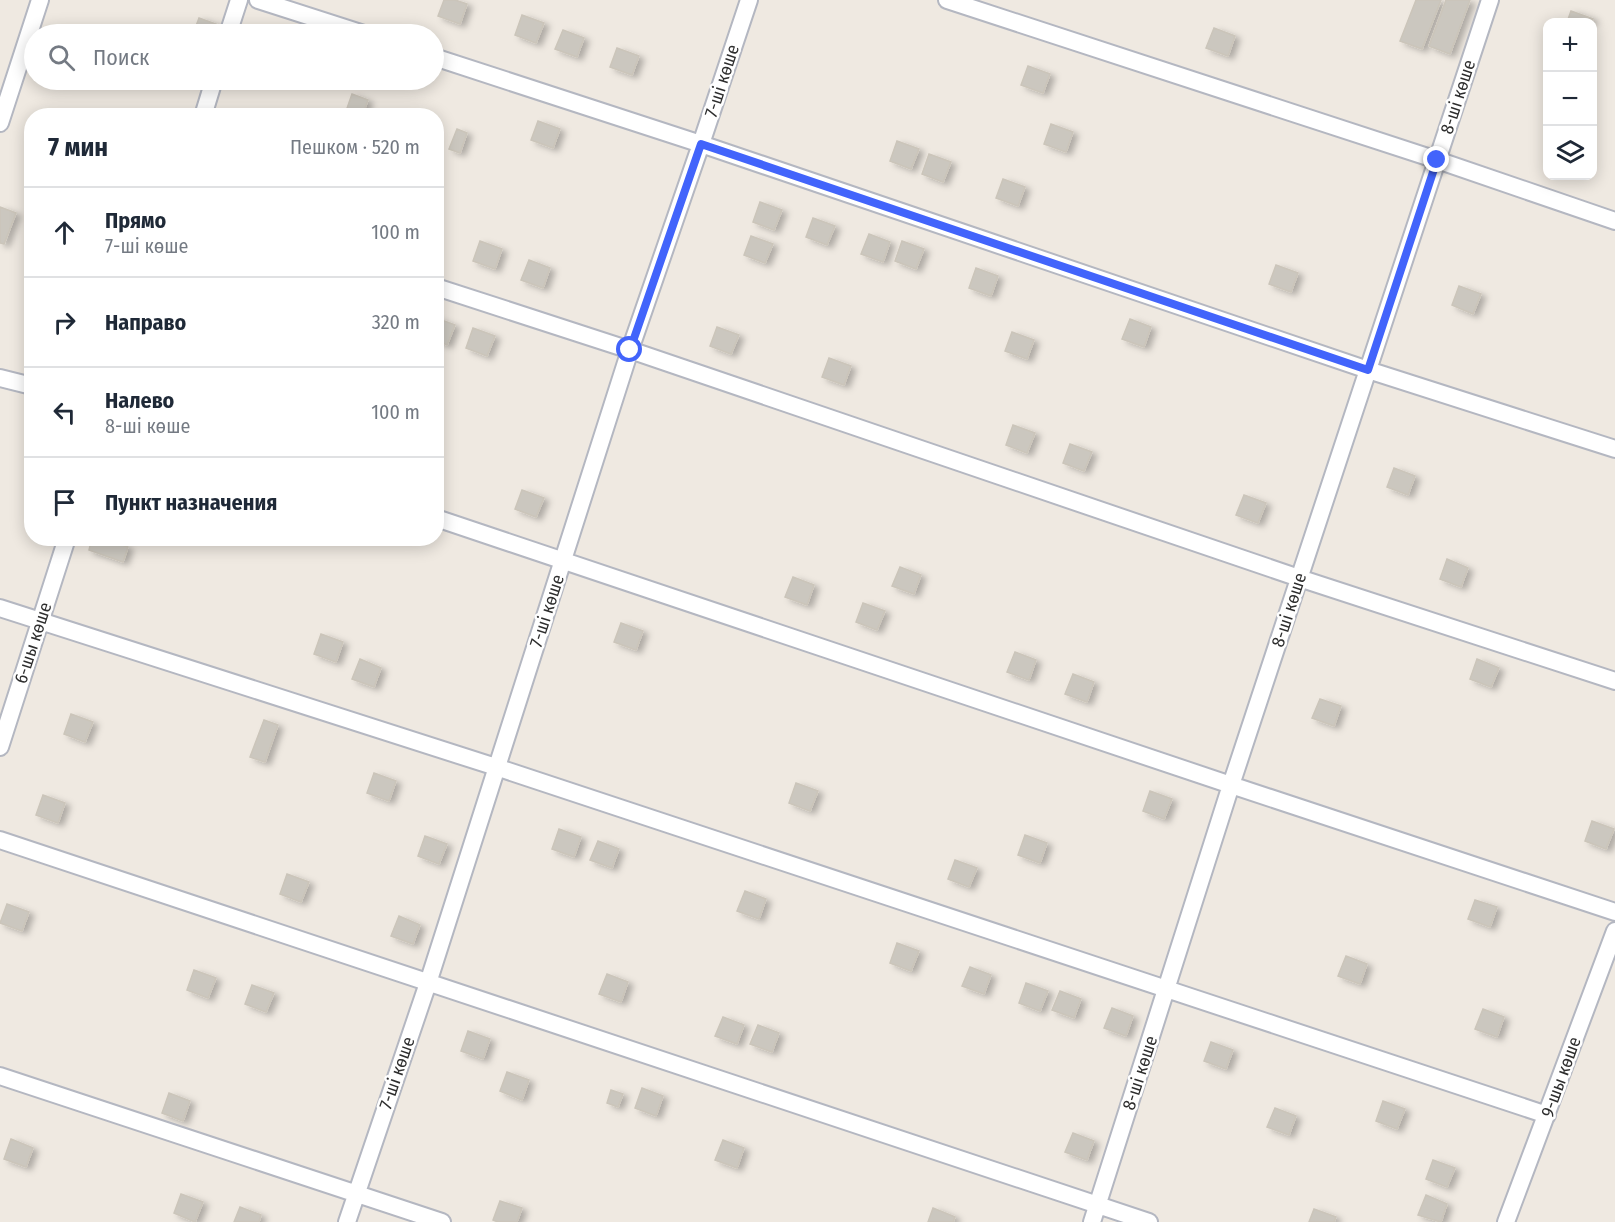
<!DOCTYPE html>
<html lang="ru">
<head>
<meta charset="utf-8">
<style>
	:root { --surface:#fff; --page:#f6f6f7; --text:#1f2937; --muted:#747a83; --line:#e0e1e3 }
	body { margin:0; font-family:"Fira Sans Condensed",sans-serif; background:var(--page); color:var(--text) }
	.controls { position:absolute; right:18px; top:18px; display:grid; overflow:hidden; border-radius:12px; box-shadow:0 3px 15px #0003 }
	.controls button { width:54px; height:54px; display:grid; place-items:center; padding:0; border:0; border-bottom:2px solid var(--line); background:var(--surface); color:var(--text); font:30px sans-serif }
	.stop { position:absolute; width:18px; height:18px; margin:-14px; border:4px solid #4264fb; border-radius:50%; background:#fff }
	.stop.end { background:#4264fb; border-color:#fff; box-shadow:0 2px 6px #0008 }
	.list { margin:0; padding:0; list-style:none }
	h2 { display:flex; justify-content:space-between; align-items:center; height:78px; margin:0; padding:0 24px; font-size:26px }
	h2 small { font-size:20px; font-weight:400; color:var(--muted) }
	.list li { display:grid; grid-template-columns:39px 1fr auto; gap:18px; align-items:center; box-sizing:border-box; height:90px; padding:0 24px; border-top:2px solid var(--line) }
	.list b { display:block; font-size:22px; white-space:nowrap }
	.list p { margin:0; font-size:20px; white-space:nowrap; color:var(--muted) }
	.list em { font-size:20px; font-style:normal; color:var(--muted) }
	.icon { flex:none; width:33px; height:33px; fill:none; stroke:currentColor; stroke-width:2; stroke-linecap:round; stroke-linejoin:round }
	.map { position:relative; flex:none; width:1615px; height:1222px; overflow:hidden }
	.search { position:absolute; background:var(--surface); box-shadow:0 3px 15px #0003; left:24px; top:24px; width:420px; height:66px; display:flex; align-items:center; gap:15px; box-sizing:border-box; padding:0 21px; border-radius:33px; color:var(--muted); font-size:22px }
	.panel { position:absolute; background:var(--surface); box-shadow:0 3px 15px #0003; left:24px; top:108px; width:420px; height:438px; border-radius:24px }
	.map>svg:first-child { display:block }
	.building { fill:#cbc7bf; stroke:#cbc5ba; stroke-width:1.5; filter:url(#shadow) }
	.lines { fill:none; stroke-linecap:round; stroke-linejoin:round }
	.minor-casing { stroke:#b4b7c1; stroke-width:20 }
	.minor { stroke:#fff; stroke-width:16 }
	.route { stroke:#4264fb; stroke-width:8 }
	.labels { text-anchor:middle; dominant-baseline:central; stroke-width:5; stroke-linejoin:round; paint-order:stroke }
	.street-label { font-size:18px; fill:#2e2e2e; stroke:#fff }
</style>
</head>
<body>
<div class="map">
<svg width="1615" height="1222" viewBox="0 0 1615 1222">
	<defs>
		<filter id="shadow"><feDropShadow dx="5" dy="3" stdDeviation="3" flood-color="#0004"/></filter>
	</defs>
	<rect width="100%" height="100%" fill="#efe9e1"/>
	<path class="building" d="M444,0H455L467,4L460,24L438,16Z
		M1416,0H1441L1422,49L1400,41Z
		M1446,0H1470L1450,54L1429,46Z
		M1571,11L1593,19L1591,22H1567Z
		M522,15L544,23L536,43L515,35Z
		M199,18L221,26L217,34H193Z
		M1214,28L1235,36L1228,56L1206,48Z
		M563,30L584,38L577,57L555,49Z
		M617,48L639,56L632,75L610,67Z
		M1028,66L1050,74L1043,93L1021,85Z
		M352,94L368,100L362,116H350L345,114Z
		M538,121L560,129L553,148L531,140Z
		M1051,124L1073,132L1066,152L1044,144Z
		M457,129L467,133L460,153L449,149Z
		M897,141L919,149L911,169L890,161Z
		M929,154L951,162L943,182L922,174Z
		M1003,179L1025,187L1018,206L996,198Z
		M760,202L782,210L774,230L753,222Z
		M0,207L16,213L4,244L0,243Z
		M813,218L835,226L827,245L806,237Z
		M869,234L890,242L883,262L861,254Z
		M751,236L773,244L765,263L744,255Z
		M480,241L502,249L495,269L473,261Z
		M902,241L924,249L916,269L895,261Z
		M529,260L550,268L543,288L521,280Z
		M1276,265L1298,273L1291,292L1269,284Z
		M976,268L998,276L991,296L969,288Z
		M1459,286L1481,294L1473,314L1452,305Z
		M436,318L455,325L447,345L436,340Z
		M1130,319L1151,327L1144,347L1122,339Z
		M717,327L739,335L731,354L710,346Z
		M473,328L495,336L487,356L466,348Z
		M1012,332L1034,340L1027,359L1005,351Z
		M829,358L851,366L844,385L822,377Z
		M1013,425L1035,433L1027,453L1006,445Z
		M1070,444L1092,452L1084,471L1063,463Z
		M1394,468L1415,476L1408,495L1387,487Z
		M522,490L544,498L536,517L515,509Z
		M1244,495L1266,503L1258,523L1236,515Z
		M92,538H103L128,547L123,562L89,550Z
		M1447,559L1468,568L1461,587L1440,579Z
		M900,567L921,575L914,594L892,586Z
		M793,577L814,585L807,605L785,597Z
		M863,603L885,611L877,630L856,622Z
		M621,623L643,631L636,650L614,642Z
		M321,634L343,642L336,662L314,654Z
		M1015,652L1036,660L1029,680L1007,672Z
		M360,659L381,668L374,687L352,679Z
		M1477,659L1499,668L1491,687L1470,679Z
		M1073,674L1094,682L1087,702L1065,694Z
		M1320,699L1341,706L1334,726L1312,718Z
		M71,714L93,722L85,742L64,734Z
		M264,720L278,725L265,762L250,757Z
		M374,773L396,781L389,801L367,793Z
		M796,783L818,791L810,811L789,803Z
		M1150,791L1172,799L1164,819L1143,811Z
		M43,795L65,803L58,823L36,815Z
		M1592,821L1614,829L1606,849L1585,841Z
		M559,829L581,837L574,857L552,849Z
		M1025,835L1047,843L1040,863L1018,855Z
		M425,836L447,844L439,864L418,856Z
		M598,841L619,849L612,868L590,860Z
		M955,860L977,868L969,887L948,879Z
		M287,874L309,882L301,902L280,894Z
		M745,891L766,899L759,919L737,911Z
		M1475,900L1497,907L1490,927L1468,919Z
		M7,904L29,912L22,931L0,923Z
		M399,916L420,925L413,944L391,936Z
		M897,943L919,951L911,971L890,963Z
		M1346,956L1367,964L1360,984L1338,976Z
		M970,967L991,975L984,994L962,986Z
		M194,970L216,978L208,998L187,990Z
		M607,974L628,982L621,1002L599,994Z
		M1026,983L1048,991L1040,1011L1019,1003Z
		M252,985L274,993L266,1012L245,1004Z
		M1060,991L1081,999L1074,1018L1052,1010Z
		M1112,1008L1133,1016L1126,1036L1104,1028Z
		M1483,1009L1504,1017L1497,1037L1475,1029Z
		M723,1017L744,1025L737,1044L715,1036Z
		M758,1025L779,1033L772,1052L750,1044Z
		M468,1031L490,1039L483,1059L461,1051Z
		M1211,1042L1233,1050L1226,1069L1204,1061Z
		M507,1072L529,1080L522,1100L500,1091Z
		M642,1088L663,1096L656,1116L635,1108Z
		M611,1090L623,1094L618,1107L607,1103Z
		M169,1093L190,1101L183,1121L162,1113Z
		M1383,1101L1405,1109L1397,1129L1376,1121Z
		M1275,1108L1296,1116L1289,1135L1267,1127Z
		M1073,1133L1094,1141L1087,1160L1065,1152Z
		M11,1139L33,1148L26,1167L4,1159Z
		M723,1140L744,1148L737,1168L715,1160Z
		M1433,1160L1455,1168L1447,1187L1426,1179Z
		M181,1194L203,1202L195,1222L174,1213Z
		M1426,1195L1447,1204L1441,1222L1418,1215Z
		M500,1201L522,1208L517,1222H498L493,1220Z
		M240,1207L261,1215L259,1222H234Z
		M933,1208L955,1217L953,1222H928Z
		M1314,1209L1336,1217L1334,1222H1309Z"/>
	<g class="lines">
		<g class="minor-casing">
			<path id="minor" d="M258,0L364,34
				M947,0L1437,160L1615,221
				M228,34L239,0
				M434,57L701,144L1368,370L1615,449
				M203,116L214,80
				M0,123L40,0
				M436,287L630,350L1299,578L1615,681
				M0,378L32,386
				M436,518L1231,785L1615,912
				M0,608L496,767L1547,1115
				M0,747L67,538
				M0,840L1149,1222
				M0,1076L442,1222
				M347,1222L428,983L630,350L701,144L749,0
				M1092,1222L1231,785L1490,0
				M1506,1222L1615,931"/>
		</g>
		<use href="#minor" class="minor"/>
	</g>
	<g class="lines">
		<path class="route" d="M630,350L701,144L1368,370L1437,160"/>
	</g>
	<g class="labels">
		<g class="street-label">
			<text transform="translate(722 81) rotate(-72)">7-ші көше</text>
			<text transform="translate(1458 97) rotate(-72)">8-ші көше</text>
			<text transform="translate(1289 610) rotate(-72)">8-ші көше</text>
			<text transform="translate(547 611) rotate(-72)">7-ші көше</text>
			<text transform="translate(33 643) rotate(-72)">6-шы көше</text>
			<text transform="translate(397 1073) rotate(-71)">7-ші көше</text>
			<text transform="translate(1140 1073) rotate(-72)">8-ші көше</text>
			<text transform="translate(1561 1077) rotate(-70)">9-шы көше</text>
		</g>
	</g>
</svg>
<div class="controls">
<button>+</button>
<button>−</button>
<button><svg class="icon" aria-label="layers" viewBox="0 0 24 24"><path d="M12 4l9 5-9 5-9-5zM3 14l9 5 9-5"/></svg></button>
</div>
<div class="stop" style="left:630px;top:350px"></div>
<div class="stop end" style="left:1437px;top:160px"></div>
<div class="search"><svg class="icon" aria-label="search" viewBox="0 0 24 24"><circle cx="10" cy="10" r="6"/><path d="M15 15l6 6"/></svg>Поиск</div>
<section class="panel">
<h2>7 мин<small>Пешком · 520 m</small></h2>
<ul class="list">
<li><svg class="icon" aria-label="ahead" viewBox="0 0 24 24"><path d="M12 20V5M6 11l6-6 6 6"/></svg><div><b>Прямо</b><p>7-ші көше</p></div><em>100 m</em></li>
<li><svg class="icon" aria-label="right" viewBox="0 0 24 24"><path d="M7 20v-9h11M14 6l5 5-5 5"/></svg><div><b>Направо</b></div><em>320 m</em></li>
<li><svg class="icon" aria-label="left" viewBox="0 0 24 24"><path d="M17 20v-9H6M10 6l-5 5 5 5"/></svg><div><b>Налево</b><p>8-ші көше</p></div><em>100 m</em></li>
<li><svg class="icon" aria-label="arrive" viewBox="0 0 24 24"><path d="M6 21V4h12l-3 4 3 4H6"/></svg><div><b>Пункт назначения</b></div></li>
</ul>
</section>
</div>
</body>
</html>
